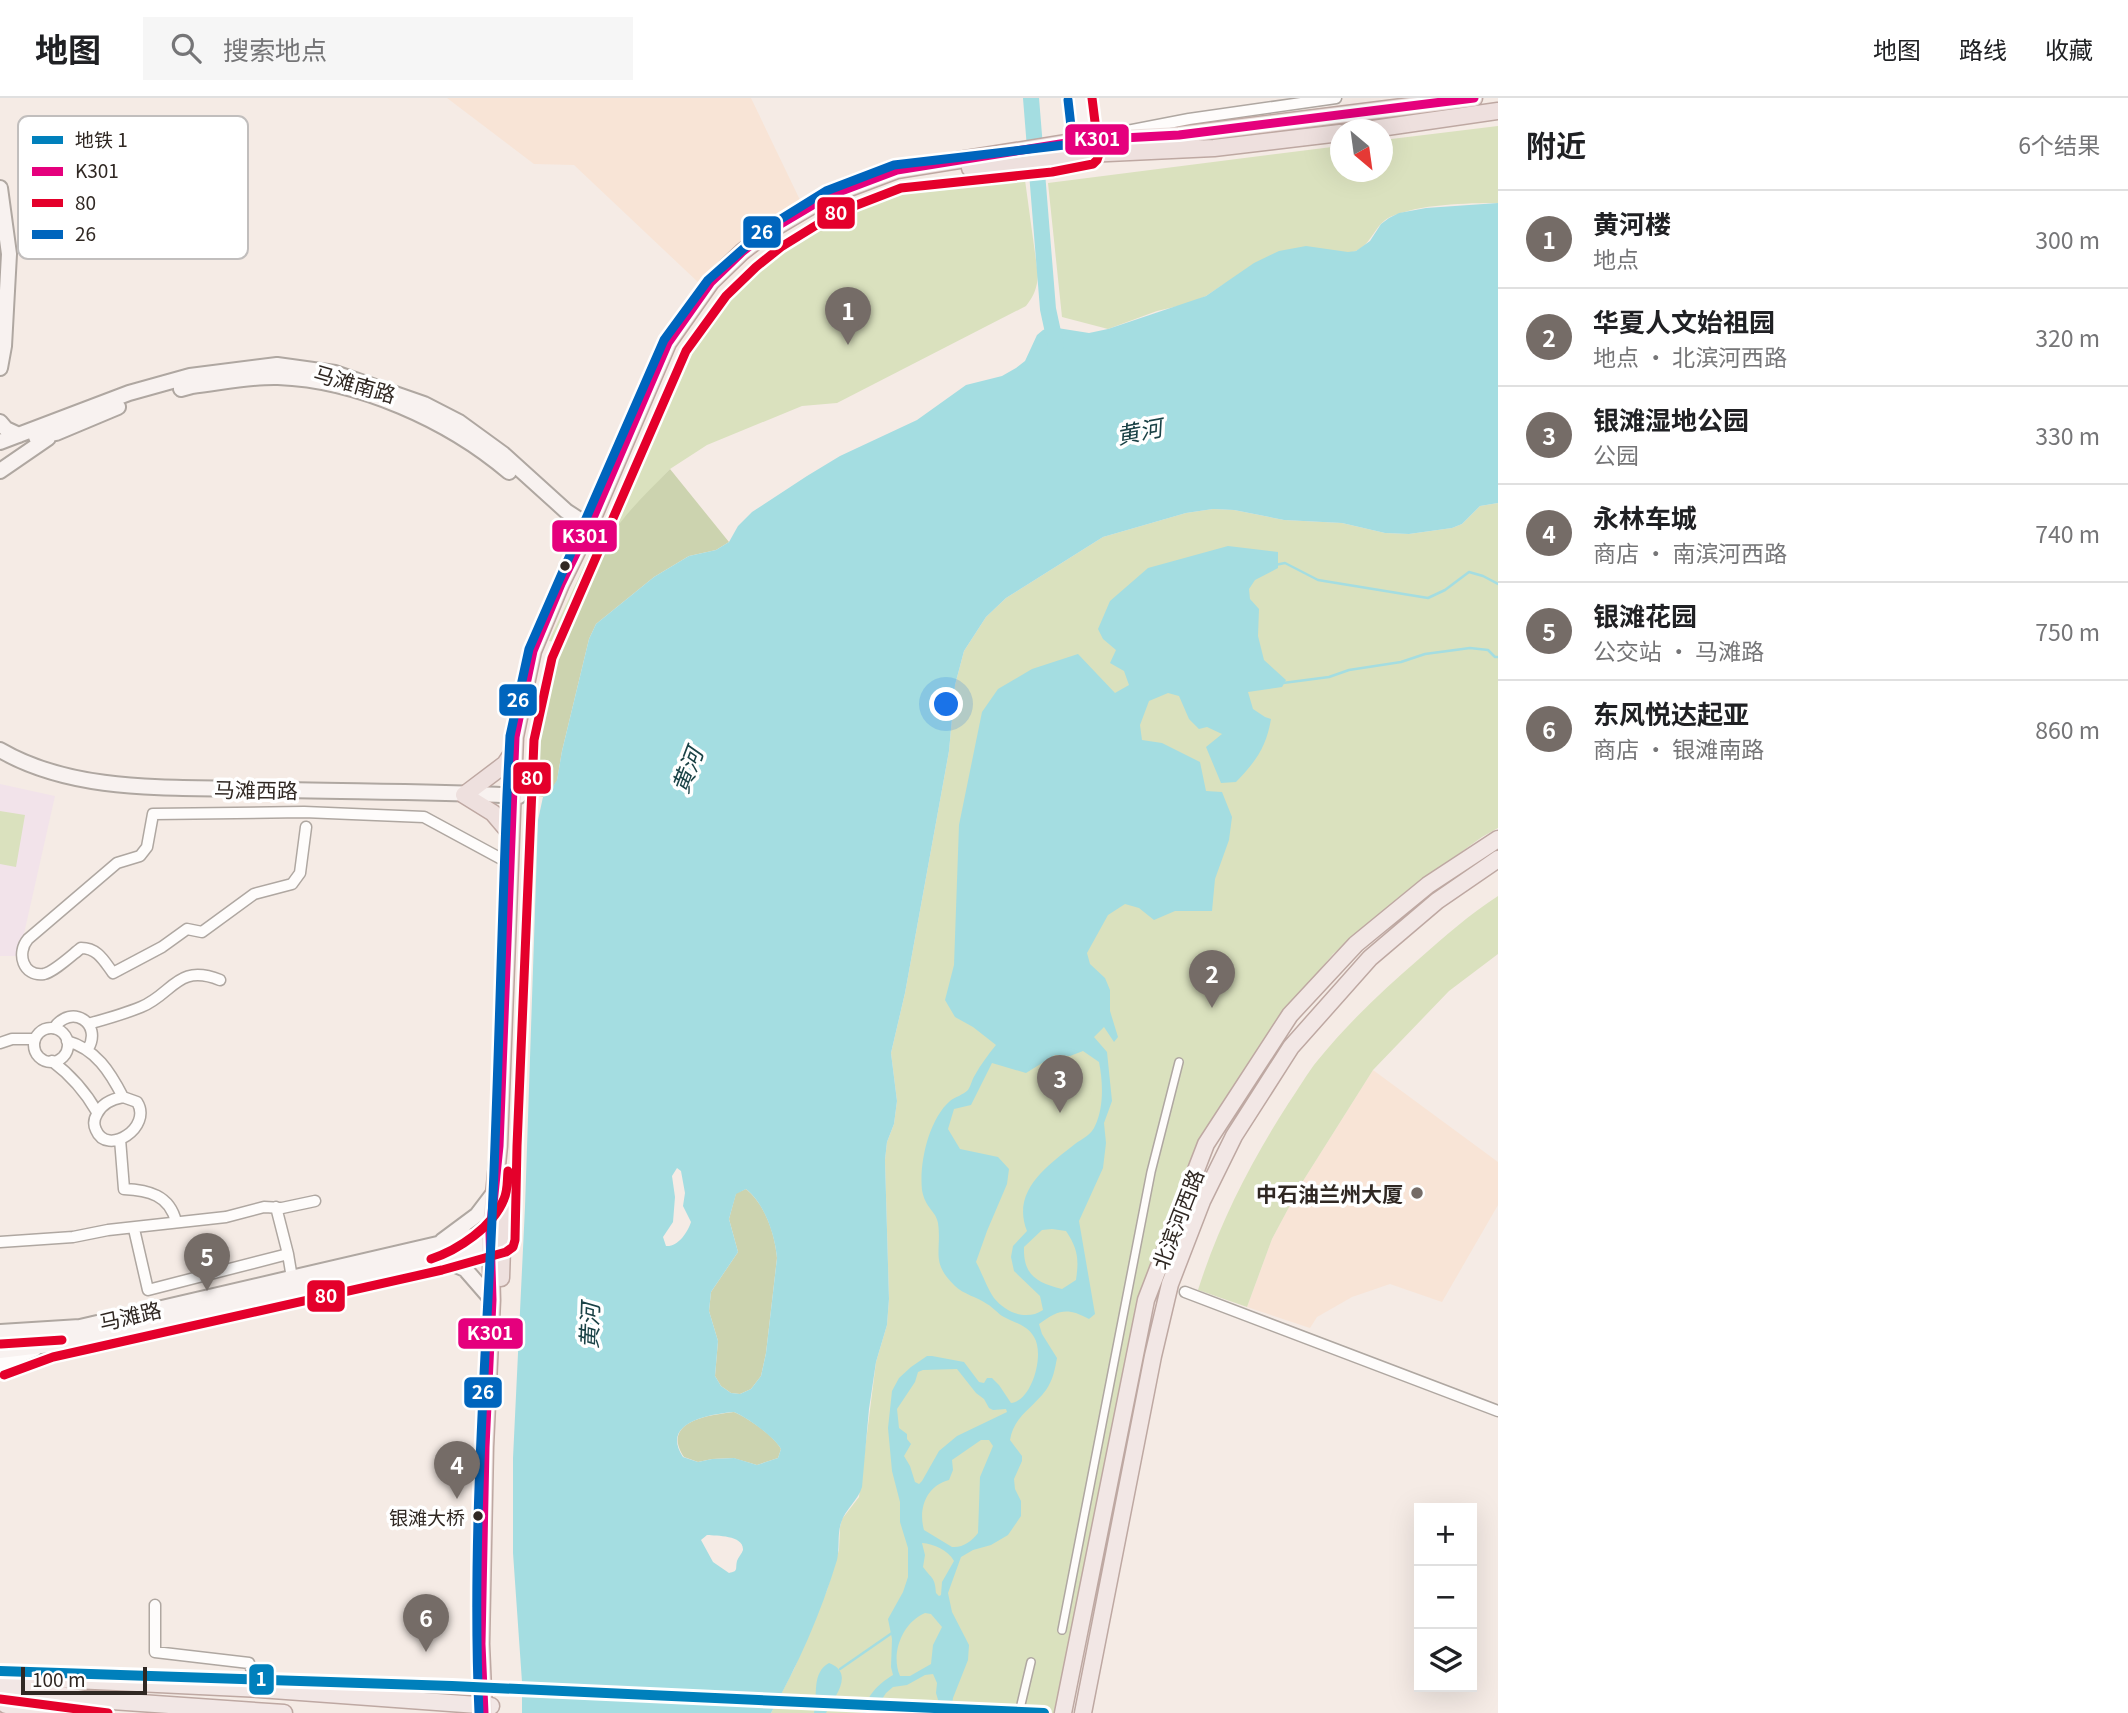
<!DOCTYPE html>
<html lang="zh">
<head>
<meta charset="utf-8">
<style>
	:root { --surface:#fff; --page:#f6f6f6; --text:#202124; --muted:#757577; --line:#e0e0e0; --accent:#756c67 }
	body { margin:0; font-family:Georgia,"Noto Sans SC",serif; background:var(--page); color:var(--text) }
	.controls { position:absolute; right:21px; bottom:21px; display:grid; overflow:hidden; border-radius:0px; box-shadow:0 7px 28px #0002 }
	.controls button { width:63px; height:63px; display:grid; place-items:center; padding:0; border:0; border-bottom:2px solid var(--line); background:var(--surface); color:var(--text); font:35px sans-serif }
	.compass { position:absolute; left:1330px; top:21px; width:63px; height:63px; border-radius:50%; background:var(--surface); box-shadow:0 7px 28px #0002; rotate:151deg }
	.scale { position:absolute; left:21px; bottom:18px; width:126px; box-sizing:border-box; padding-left:7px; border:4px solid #302823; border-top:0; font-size:19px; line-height:24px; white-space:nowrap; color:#302823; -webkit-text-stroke:5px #fff; paint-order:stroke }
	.you { position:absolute; left:947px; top:607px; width:24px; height:24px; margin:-18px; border:5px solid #fff; border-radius:50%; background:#1a73e8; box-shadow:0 0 0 10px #1a73e833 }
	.badge { display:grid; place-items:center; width:46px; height:46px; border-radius:50%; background:var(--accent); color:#fff; font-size:23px; font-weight:700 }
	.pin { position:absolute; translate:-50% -58px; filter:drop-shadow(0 2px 4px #0008) }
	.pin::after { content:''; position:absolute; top:37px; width:24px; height:21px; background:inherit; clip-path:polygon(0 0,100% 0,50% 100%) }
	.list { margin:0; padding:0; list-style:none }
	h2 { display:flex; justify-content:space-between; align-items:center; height:91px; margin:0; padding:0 28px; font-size:30px }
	h2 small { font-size:23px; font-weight:400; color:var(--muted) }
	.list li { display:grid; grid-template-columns:46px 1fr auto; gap:21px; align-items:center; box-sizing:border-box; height:98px; padding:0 28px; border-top:2px solid var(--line) }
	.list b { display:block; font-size:26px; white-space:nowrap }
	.list p { margin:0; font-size:23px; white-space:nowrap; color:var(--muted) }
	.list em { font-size:23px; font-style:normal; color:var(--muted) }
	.icon { flex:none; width:38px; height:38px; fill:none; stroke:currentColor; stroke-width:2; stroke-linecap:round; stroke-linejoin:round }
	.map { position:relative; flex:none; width:1498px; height:1615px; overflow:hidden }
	header { display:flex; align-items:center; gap:42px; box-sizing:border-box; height:98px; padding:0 35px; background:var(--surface); border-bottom:2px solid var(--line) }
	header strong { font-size:33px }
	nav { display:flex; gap:38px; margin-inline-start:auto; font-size:24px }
	.search { width:490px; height:63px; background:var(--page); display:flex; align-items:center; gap:18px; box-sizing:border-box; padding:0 24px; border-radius:0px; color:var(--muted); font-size:26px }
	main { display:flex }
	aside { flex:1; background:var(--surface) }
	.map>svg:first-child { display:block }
	.built { fill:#f8e4d6 }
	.education { fill:#f2e3ea }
	.green { fill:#dae1be }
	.forest { fill:#ccd3af }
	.water { fill:#a4dde1; fill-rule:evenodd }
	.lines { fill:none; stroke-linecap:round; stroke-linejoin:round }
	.stream { stroke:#a4dde1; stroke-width:2.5 }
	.river { stroke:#a4dde1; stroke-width:16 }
	.pedestrian-casing { stroke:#afa7a1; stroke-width:10 }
	.minor-casing { stroke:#afa7a1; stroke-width:13 }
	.tertiary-casing { stroke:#afa7a1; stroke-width:16 }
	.secondary-casing { stroke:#afa7a1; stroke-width:18 }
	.primary-casing { stroke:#bea8a2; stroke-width:19 }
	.trunk-casing { stroke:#bea8a2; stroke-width:19 }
	.pedestrian { stroke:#fefcfb; stroke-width:7 }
	.minor { stroke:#fefcfb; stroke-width:10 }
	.tertiary { stroke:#fefcfb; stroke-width:12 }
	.secondary { stroke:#f8f2f0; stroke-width:14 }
	.primary { stroke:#f2e7e5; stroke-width:16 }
	.trunk { stroke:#eee0de; stroke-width:16 }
	.bus-1-casing { stroke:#fff; stroke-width:14 }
	.bus-2-casing { stroke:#fff; stroke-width:14 }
	.bus-3-casing { stroke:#fff; stroke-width:14 }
	.bus-1 { stroke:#e5007d; stroke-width:9 }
	.bus-2 { stroke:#e4002b; stroke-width:9 }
	.bus-3 { stroke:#0065bd; stroke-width:9 }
	.metro-1-casing { stroke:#fff; stroke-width:16 }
	.metro-1 { stroke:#0080bc; stroke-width:10 }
	.bus-dot { fill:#302823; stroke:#fff; stroke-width:2.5 }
	.poi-dot { fill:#756c67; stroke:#fff; stroke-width:2.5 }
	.labels { text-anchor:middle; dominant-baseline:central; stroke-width:7; stroke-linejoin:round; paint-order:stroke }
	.bus-label { font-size:19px; fill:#302823; stroke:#fff; text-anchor:end }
	.street-label { font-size:21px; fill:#302823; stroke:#fff }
	.poi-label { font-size:21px; font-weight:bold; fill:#302823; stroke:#fff; text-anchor:end }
	.water-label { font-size:23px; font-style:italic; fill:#1a4246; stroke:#fff }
	.key { fill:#fff; stroke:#c1bebd; stroke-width:2 }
	.key-label { font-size:19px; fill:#302823 }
	.line-badge { stroke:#fff; stroke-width:2.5 }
	.badge-label { font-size:19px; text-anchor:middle; font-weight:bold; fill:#fff }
</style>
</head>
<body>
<header>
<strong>地图</strong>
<div class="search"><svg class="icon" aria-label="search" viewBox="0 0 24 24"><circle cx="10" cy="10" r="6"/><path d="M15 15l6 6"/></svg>搜索地点</div>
<nav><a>地图</a><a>路线</a><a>收藏</a></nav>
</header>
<main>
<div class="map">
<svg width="1498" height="1615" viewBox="0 0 1498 1615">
	<rect width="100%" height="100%" fill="#f5ebe5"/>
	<path class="built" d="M447,0H751L800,102L750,136L707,177L700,186L574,67L534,66Z
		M1373,972L1498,1064V1107L1442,1204L1390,1186L1352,1199L1317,1219L1310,1230L1247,1209L1272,1141L1303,1083Z"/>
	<path class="education" d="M0,686L55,698L19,858H0Z"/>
	<path class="green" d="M1498,28V105C1467,105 1419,106 1390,119C1375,126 1372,146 1356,153L1224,186L1206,198L1187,206L1157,213L1108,231L1062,219L1048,85L1340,48V74H1382L1383,42Z
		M995,75L1025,82L1038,177C1037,190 1034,198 1026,208L837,305L802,308L707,347L670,371L636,408L610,438L588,476L559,545L549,543L687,248L728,191L774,151L832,116L904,87Z
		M1498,405V730L1482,739L1407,793L1333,856L1276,925L1206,1046L1146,1202L1063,1615H771L794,1571L827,1492L839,1452L840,1429L842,1421L859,1399L876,1264L887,1227L889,1201L885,1062L887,1044L894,1026L897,1003L891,955L905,895L949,653L955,587L964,553L986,519L1006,500L1103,439L1186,415L1213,411L1234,412L1284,422L1342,425L1385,435L1409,436L1452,430L1462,426L1480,408Z
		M0,713L25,717L16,769L0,766Z
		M1498,798V856L1449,893L1373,972L1303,1083L1272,1141L1247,1209L1198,1192C1219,1126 1250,1065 1288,1006C1298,992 1307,975 1318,962C1348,925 1383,892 1419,861C1445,838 1470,816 1498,798Z"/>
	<path class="forest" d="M670,371L729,444L716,452L689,458L654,479L596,526L589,541L562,653L557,683L549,695L543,699L528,696C534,661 537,625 545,591C558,540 581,482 610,439C626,414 649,393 670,371Z
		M746,1091C765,1106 775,1136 777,1160L766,1255L761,1278L751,1291L740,1296L731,1295L721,1288L715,1278L718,1243L709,1213L711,1194L738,1154L729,1121L736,1095Z
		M734,1314C748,1320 773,1337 781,1351L778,1360L757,1367L733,1360L712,1361L698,1364L684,1359C660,1323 710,1317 734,1314Z"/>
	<path class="water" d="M1498,105V405L1480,408L1462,426L1452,430L1409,436L1385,435L1342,425L1284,422L1234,412L1213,411L1186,415L1103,439L1006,500L986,519L964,553L955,587L949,653L905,895L891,955L897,1003L894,1026L887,1044L885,1062L889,1201L887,1227L876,1264L869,1311L862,1389C858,1403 845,1411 841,1425C837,1437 840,1450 837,1462C821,1515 798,1567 771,1615H522V1584L513,1455V1360L525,1109L538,722L543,699L549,695L557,682L562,653L589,541L596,526L654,479L689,458L716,452L729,444L738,428L752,414L807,378L840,358L917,322L966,287L1002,278L1016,270L1025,263L1037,237L1043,232L1051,229L1089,235L1108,231L1206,198L1254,165L1279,153L1306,148L1348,154L1356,153L1370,143L1381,126L1389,120L1399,115L1426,110ZM677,1070L681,1073L685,1095L683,1108L691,1124C688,1134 678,1149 666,1148L663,1139L673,1124L675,1099L672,1078ZM746,1091C765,1106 775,1137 777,1160L766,1255L761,1278L751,1291L740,1296L731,1295L721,1288L715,1278L718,1243L709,1213L711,1194L738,1154L729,1121L736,1096ZM734,1314C748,1320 773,1338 781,1351L778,1360L757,1367L734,1360L712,1361L698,1364L683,1359C660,1324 710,1316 734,1314ZM707,1437C717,1438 744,1437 743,1452C742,1456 738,1459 737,1463C735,1471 739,1473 729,1475L713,1464L701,1442Z
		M1228,448L1278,454V470L1255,482L1249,491L1250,501L1259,511L1258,538L1264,562L1286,582L1282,589L1248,594L1253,611L1265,619L1271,621C1266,650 1256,663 1236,684L1221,685L1206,649L1222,636L1207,629L1199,631L1189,621L1179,598L1168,595L1149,603L1140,627L1142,642L1162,645L1200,664L1206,693L1222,694L1232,719L1229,742L1215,781L1212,813H1175L1154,822L1139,810L1125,806L1108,817L1087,855L1090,866L1105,880L1110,892V913L1118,939L1114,944L1104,929L1094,939L1107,954L1112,1003L1104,1025L1106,1045L1103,1070L1079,1123L1095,1216L1089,1221C1067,1209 1058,1212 1039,1226L1042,1236L1057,1260C1055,1271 1053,1282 1046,1292C1032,1311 1014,1318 1010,1342L1022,1358V1363L1014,1381L1015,1391L1021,1403V1418L1008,1437L991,1447L973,1452L961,1459L948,1495L952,1514L969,1547L968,1562L953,1600L951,1615H942L936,1595L937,1585L933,1576L925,1577L907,1587L893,1589L886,1595L873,1615H863C868,1596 877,1587 893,1577L891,1569L892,1541L888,1521L903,1494L908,1479V1450L900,1424V1404L892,1373L888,1330L892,1293L899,1280L911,1269L927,1258H932L964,1264L979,1284L984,1285L987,1280H992L999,1287L1011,1305C1032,1303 1045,1256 1034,1239C1027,1227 1015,1225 1004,1219C998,1216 993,1209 987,1206C977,1199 963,1196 955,1188C930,1164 942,1154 938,1125C936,1113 925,1110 922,1092C919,1065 929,1021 950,1003C955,999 963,997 968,992C971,988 972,981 975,977C981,966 988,957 996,947L973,929L955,919L945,902L954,867L959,727L982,614L998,591L1032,571L1078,556L1115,595L1129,587L1124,573L1110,565L1116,552L1103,541L1098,531L1110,503L1148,470ZM1083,953L1099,964C1103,984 1104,1009 1095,1028C1092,1036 1082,1041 1075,1046C1047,1068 1011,1093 1027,1133L1013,1148L1011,1159L1014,1173L1040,1198L1043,1212C1027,1223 1006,1215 994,1200C987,1190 982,1175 976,1164L987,1133L1007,1086L1009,1071L998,1059L960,1051L948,1031L954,1011L971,1007L992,965L1026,975L1055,957L1070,958ZM1052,1131L1066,1133C1078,1151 1079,1161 1076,1182L1062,1191C1037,1185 1023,1177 1024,1149L1042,1132ZM957,1271L976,1295L984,1301L989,1310L993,1312L1006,1311L1007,1314L957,1338L939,1353L922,1383L919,1386L915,1384L910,1368L904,1358L911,1346L907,1341V1336L899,1330L897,1311L915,1284L918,1274L923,1272ZM981,1342H989L993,1348L980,1379L978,1435C972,1443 963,1450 952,1449L924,1432C918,1411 926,1388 949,1382L953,1372L952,1362ZM922,1445C934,1446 948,1452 954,1463L942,1484L941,1497L939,1498L936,1495C935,1479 932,1481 923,1469L925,1457ZM925,1515L931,1516L942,1529L933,1547L931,1566L910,1578H900C890,1555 903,1524 925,1515Z
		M829,1565C855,1575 835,1598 826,1615H814C818,1598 811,1575 829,1565Z"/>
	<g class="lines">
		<path class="stream" d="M1275,467L1285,465L1318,482L1428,500L1445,492L1469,474L1483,478L1498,486
			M1283,585L1329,579L1349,572L1401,564L1425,556L1470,550L1488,552L1495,559H1498
			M840,1571L892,1535"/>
		<path class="river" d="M1031,0L1048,211L1056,248"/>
		<g class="pedestrian-casing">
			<path id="pedestrian" d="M1062,1532L1151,1074L1179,964
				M1019,1615L1031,1564"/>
		</g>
		<g class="minor-casing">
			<path id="minor" d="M1122,34L1189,21L1336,0
				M306,729L300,775L292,786L254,796L202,834L187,831L162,849L113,875C104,863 98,850 81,850C72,857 54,874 44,876C23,879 16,855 28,841L117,765L140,758L147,749L153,716L304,714L424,719L509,765
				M88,926C106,921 124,916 141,909C173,896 177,865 220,882
				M54,930C71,905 103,925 88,951
				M34 947a17 17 0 1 1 34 0a17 17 0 1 1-34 0Z
				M67,943C96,951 110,974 123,999
				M0,945L12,941H35
				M52,963C72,978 85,993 97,1014
				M123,999L137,1004C153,1029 107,1059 96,1032C93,1026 94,1021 97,1016C102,1005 112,1001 123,999Z
				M120,1041L124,1091C148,1092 170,1097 176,1124
				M276,1109L288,1156
				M134,1131L148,1192L288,1156L292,1180
				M0,1144L73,1139L108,1132L226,1119L264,1109L282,1110L315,1103
				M1185,1194L1498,1313
				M155,1507V1554L249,1565L259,1591"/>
		</g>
		<g class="tertiary-casing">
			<path id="tertiary" d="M0,1266L35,1252"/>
		</g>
		<g class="secondary-casing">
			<path id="secondary" d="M1080,0L1086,51
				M0,90L9,156L4,248L0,270
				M181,291L192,288C219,285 251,278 278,279C358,282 448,322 509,374
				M0,324L6,331L19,337
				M36,339L56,335L118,309
				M0,344L129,295L190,278L277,267L335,275L424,306L459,324L503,356L566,413L595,432
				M0,373L48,340
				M0,652C74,695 168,689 251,691C340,694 430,693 519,698
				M442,1143L477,1117L493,1096
				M439,1160L465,1171L492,1202
				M0,1234L80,1229L498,1132
				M0,1253L49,1247L149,1226L439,1160L501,1143"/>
		</g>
		<g class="primary-casing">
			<path id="primary" d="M0,1589H8L54,1581L259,1591L491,1608
				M22,1591L83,1601L284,1615
				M6,1607L81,1609
				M1063,1615L1146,1202L1206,1046L1290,917L1356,846L1428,787L1498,741
				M1083,1615L1153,1258L1170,1186L1202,1103L1234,1038L1291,949L1370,860L1437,803L1498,761"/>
		</g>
		<g class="trunk-casing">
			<path id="trunk" d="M1366,32L1498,13
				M970,70L1051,62L1087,56L1214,50L1340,35
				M510,735L493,715L464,697L505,666L513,654
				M501,1180L504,1087
				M484,1615L481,1546L485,1349L492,1202L490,1135L499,1048L515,639L533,553L561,486L589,429L668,245L711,184L742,154L769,133L828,98L897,72L1085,42L1179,37L1474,0"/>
		</g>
		<use href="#pedestrian" class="pedestrian"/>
		<use href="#minor" class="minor"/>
		<use href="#tertiary" class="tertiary"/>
		<use href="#secondary" class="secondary"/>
		<use href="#primary" class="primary"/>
		<use href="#trunk" class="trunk"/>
		<g class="bus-1-casing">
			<path id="bus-1" d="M484,1615L481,1546L485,1349L492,1202L490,1135L499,1048L515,639L533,553L561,486L589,429L668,245L711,184L742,154L769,133L828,98L897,72L1085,42L1179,37L1474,0"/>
		</g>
		<g class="bus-2-casing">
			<path id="bus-2" d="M431,1161C458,1152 493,1129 504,1101C508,1092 507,1083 508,1073
				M1,1246L62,1242
				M4,1277L53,1259L442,1172L506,1154L513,1149L515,1142L517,1048L534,642L552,560L686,253L726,198L756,169L781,149L836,115L901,90L1052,74L1093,66L1097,62L1099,56L1092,0
				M0,1601L108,1615"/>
		</g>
		<g class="bus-3-casing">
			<path id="bus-3" d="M479,1615C472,1458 483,1300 491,1143C498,995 501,846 507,697L510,638L529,551L664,242L708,182L768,129L826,93L894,67L1073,46L1068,2"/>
		</g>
		<use href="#bus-1" class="bus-1"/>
		<use href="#bus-2" class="bus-2"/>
		<use href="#bus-3" class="bus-3"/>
		<g class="metro-1-casing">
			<path id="metro-1" d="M0,1573L452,1588L1044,1615"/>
		</g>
		<use href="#metro-1" class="metro-1"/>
	</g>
	<g class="bus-dot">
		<circle cx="565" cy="468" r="6"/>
		<circle cx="478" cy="1418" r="6"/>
	</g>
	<circle class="poi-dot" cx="1417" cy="1095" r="7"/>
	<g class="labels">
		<g class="bus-label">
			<text x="465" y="1418">银滩大桥</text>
		</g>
		<g class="street-label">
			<text transform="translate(355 285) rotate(16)">马滩南路</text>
			<text transform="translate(256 691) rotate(1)">马滩西路</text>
			<text transform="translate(1177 1121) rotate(-69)">北滨河西路</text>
			<text transform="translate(130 1217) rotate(-13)">马滩路</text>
		</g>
		<g class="poi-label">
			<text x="1403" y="1095">中石油兰州大厦</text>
		</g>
		<g class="water-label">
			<text transform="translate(1139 332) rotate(-11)">黄河</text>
			<text transform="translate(686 672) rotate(-69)">黄河</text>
			<text transform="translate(588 1228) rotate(-88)">黄河</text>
		</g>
	</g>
	<rect x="18" y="18" width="230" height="143" rx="10" class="key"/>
	<rect x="32" y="38" width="31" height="8" fill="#0080bc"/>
	<rect x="32" y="69" width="31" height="9" fill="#e5007d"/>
	<rect x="32" y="101" width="31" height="8" fill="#e4002b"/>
	<rect x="32" y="132" width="31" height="9" fill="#0065bd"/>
	<g class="key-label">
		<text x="75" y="49">地铁 1</text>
		<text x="75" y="80">K301</text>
		<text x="75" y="112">80</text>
		<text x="75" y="143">26</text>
	</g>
	<g class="line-badge">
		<rect x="1064" y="25" width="66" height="33" rx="7" fill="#e5007d"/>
		<rect x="816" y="98" width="40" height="34" rx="7" fill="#e4002b"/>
		<rect x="742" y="117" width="40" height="34" rx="7" fill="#0065bd"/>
		<rect x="551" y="421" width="67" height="34" rx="7" fill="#e5007d"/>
		<rect x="498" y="585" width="40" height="34" rx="7" fill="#0065bd"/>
		<rect x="512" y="663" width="40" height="34" rx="7" fill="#e4002b"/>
		<rect x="306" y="1181" width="40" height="34" rx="7" fill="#e4002b"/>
		<rect x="457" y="1219" width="67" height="33" rx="7" fill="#e5007d"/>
		<rect x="463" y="1278" width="40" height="33" rx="7" fill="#0065bd"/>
		<rect x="248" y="1565" width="27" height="33" rx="7" fill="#0080bc"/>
	</g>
	<g class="badge-label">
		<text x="1097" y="48">K301</text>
		<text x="836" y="122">80</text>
		<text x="762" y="141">26</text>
		<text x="585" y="445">K301</text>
		<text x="518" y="609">26</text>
		<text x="532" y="687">80</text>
		<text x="326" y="1205">80</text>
		<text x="490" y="1242">K301</text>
		<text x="483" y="1301">26</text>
		<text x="261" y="1588">1</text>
	</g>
</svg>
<div class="controls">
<button>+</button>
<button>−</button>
<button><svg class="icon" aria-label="layers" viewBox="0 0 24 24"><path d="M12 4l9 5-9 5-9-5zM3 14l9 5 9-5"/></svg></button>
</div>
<svg class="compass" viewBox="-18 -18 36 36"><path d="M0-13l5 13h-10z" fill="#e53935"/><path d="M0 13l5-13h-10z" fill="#757577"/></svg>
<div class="scale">100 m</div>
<div class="you"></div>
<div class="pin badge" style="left:848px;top:247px">1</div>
<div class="pin badge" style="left:1212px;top:910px">2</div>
<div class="pin badge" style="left:1060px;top:1015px">3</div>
<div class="pin badge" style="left:457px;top:1401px">4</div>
<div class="pin badge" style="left:207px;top:1193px">5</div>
<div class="pin badge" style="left:426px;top:1554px">6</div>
</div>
<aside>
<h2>附近<small>6个结果</small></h2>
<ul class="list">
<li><span class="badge">1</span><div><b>黄河楼</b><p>地点</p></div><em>300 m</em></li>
<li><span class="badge">2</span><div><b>华夏人文始祖园</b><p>地点 · 北滨河西路</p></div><em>320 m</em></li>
<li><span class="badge">3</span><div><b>银滩湿地公园</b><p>公园</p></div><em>330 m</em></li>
<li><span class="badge">4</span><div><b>永林车城</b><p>商店 · 南滨河西路</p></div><em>740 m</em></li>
<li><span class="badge">5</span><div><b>银滩花园</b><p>公交站 · 马滩路</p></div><em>750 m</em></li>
<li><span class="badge">6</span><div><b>东风悦达起亚</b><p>商店 · 银滩南路</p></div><em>860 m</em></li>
</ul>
</aside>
</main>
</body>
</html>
